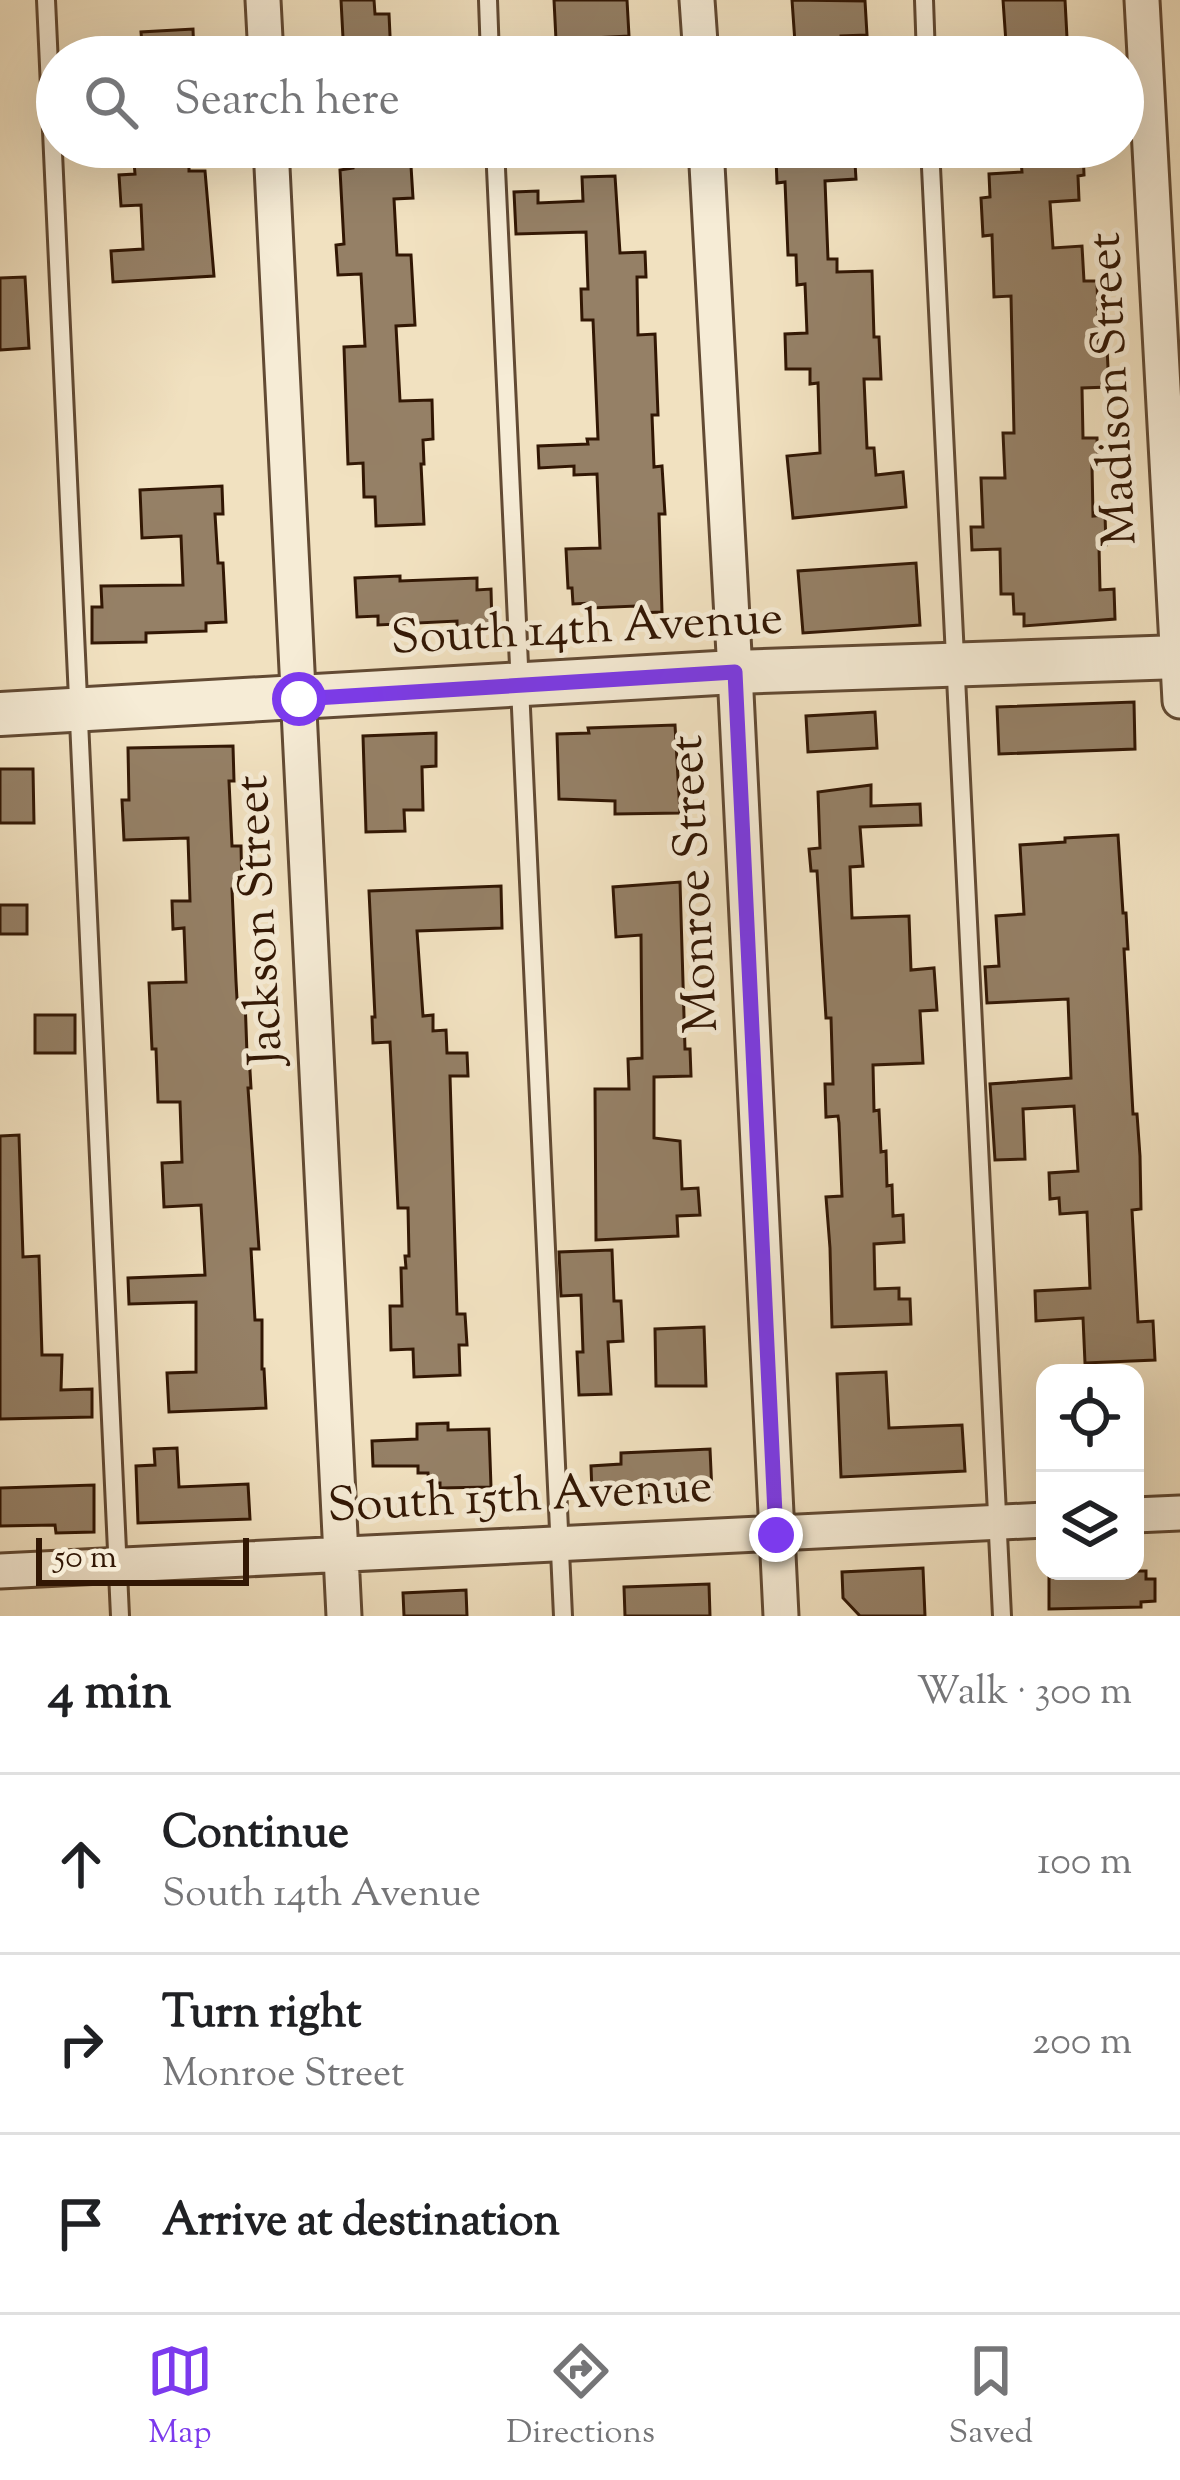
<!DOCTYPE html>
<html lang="en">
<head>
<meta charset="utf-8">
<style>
	:root { --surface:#fff; --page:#f2f2f2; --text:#202124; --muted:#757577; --line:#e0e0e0; --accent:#7c3aed }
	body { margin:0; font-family:"Sorts Mill Goudy",serif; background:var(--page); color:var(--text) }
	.controls { position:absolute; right:36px; bottom:36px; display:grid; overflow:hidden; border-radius:24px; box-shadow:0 12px 48px #0002 }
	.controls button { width:108px; height:108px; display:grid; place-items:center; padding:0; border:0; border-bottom:3px solid var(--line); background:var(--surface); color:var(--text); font:60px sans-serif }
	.scale { position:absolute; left:36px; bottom:30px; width:213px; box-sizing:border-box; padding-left:12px; border:6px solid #321704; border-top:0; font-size:33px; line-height:42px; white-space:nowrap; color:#321704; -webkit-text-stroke:9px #f6ecd6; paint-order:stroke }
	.stop { position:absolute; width:36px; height:36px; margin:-27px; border:9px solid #7c3aed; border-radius:50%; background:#fff }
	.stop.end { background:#7c3aed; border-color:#fff; box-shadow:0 3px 12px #0008 }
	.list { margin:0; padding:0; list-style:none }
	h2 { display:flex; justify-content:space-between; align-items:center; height:156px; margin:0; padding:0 48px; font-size:51px }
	h2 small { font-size:39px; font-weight:400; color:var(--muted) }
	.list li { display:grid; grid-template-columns:78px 1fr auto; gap:36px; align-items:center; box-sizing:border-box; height:180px; padding:0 48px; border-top:3px solid var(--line) }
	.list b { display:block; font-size:45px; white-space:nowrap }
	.list p { margin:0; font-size:39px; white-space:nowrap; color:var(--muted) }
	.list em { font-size:39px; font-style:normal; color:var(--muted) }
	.icon { flex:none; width:66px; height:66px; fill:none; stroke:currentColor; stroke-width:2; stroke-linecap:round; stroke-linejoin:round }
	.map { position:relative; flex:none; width:1180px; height:1616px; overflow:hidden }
	.search { position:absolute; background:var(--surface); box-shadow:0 12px 48px #0002; left:36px; right:36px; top:36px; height:132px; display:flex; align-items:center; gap:30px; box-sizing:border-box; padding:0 42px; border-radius:66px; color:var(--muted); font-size:45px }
	.sheet { height:696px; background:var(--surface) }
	nav { display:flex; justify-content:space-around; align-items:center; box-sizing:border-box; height:168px; border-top:3px solid var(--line); background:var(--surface); font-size:33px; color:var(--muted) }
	nav a { display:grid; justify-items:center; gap:6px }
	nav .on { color:var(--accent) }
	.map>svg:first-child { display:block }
	.building { fill:#958066; stroke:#321704; stroke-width:3 }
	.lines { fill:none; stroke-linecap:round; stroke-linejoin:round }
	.service-casing { stroke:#624a33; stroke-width:22 }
	.minor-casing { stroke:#624a33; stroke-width:39 }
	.tertiary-casing { stroke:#624a33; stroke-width:48 }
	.service { stroke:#f6ecd6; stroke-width:16 }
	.minor { stroke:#f6ecd6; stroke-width:33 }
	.tertiary { stroke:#f6ecd6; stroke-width:42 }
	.route { stroke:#7c3aed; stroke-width:15 }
	.labels { text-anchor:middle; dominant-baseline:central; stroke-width:10; stroke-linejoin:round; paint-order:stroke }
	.street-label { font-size:48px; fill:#321704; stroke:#f6ecd6 }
</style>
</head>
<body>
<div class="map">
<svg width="1180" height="1616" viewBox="0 0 1180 1616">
	<rect width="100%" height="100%" fill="#f1e1c0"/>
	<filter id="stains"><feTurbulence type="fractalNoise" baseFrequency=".00167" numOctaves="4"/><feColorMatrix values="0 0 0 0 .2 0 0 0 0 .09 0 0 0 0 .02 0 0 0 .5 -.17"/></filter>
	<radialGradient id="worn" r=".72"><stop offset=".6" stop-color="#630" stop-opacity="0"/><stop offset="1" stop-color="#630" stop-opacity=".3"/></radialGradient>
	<path class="building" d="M341,0H374L375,14H389L391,57H344Z
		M554,0H627L629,36L556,40Z
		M792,0L865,1L867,35L841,36L842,57H796Z
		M1003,0H1065L1068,57H1025L1024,42L1006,43Z
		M193,29L194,57H143L141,32Z
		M352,147H398L399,166H411L413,198L394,199L397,255H411L415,325L396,326L400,401L432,400L433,439L423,440L424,464H421L424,524L376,526L375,497H364L363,463L348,464L344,347L365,346L361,274L338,275L336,245L344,244L340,170L353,168Z
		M787,147H854L856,179L825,181L828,259H837V272L872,271L874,337H879L881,379H864L867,448H874L876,475L903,472L906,507L793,518L787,456L820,453L818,383L810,384V369H786L785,334L807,333L805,284L797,285L796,255H788L785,182L777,183L776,158L787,157Z
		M1083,147L1084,175L1078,176L1079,200L1050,202L1053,248L1082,246L1084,281H1097L1099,348H1107L1109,387L1082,388L1083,438H1097L1098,465H1092L1093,516L1105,515L1106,545L1099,546L1100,590L1114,589L1115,619L1024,626V614H1014L1013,594H1001L1000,549L972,550L971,527H983L981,478H1005L1003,433H1014L1011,296L994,297L992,235L983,236L981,198L990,197L989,174L1022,172L1020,149Z
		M189,159V171H205L214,276L113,282L111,251L143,249L141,205L121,206L119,175L135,174L134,162Z
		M615,176L620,253L645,252L646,277H637L638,335L655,334L658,415H652L654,467L662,466L665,514H659L662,612L637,613L636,606L591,608V603L573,604L572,588H568L566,549L600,548L597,474L574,475V466L539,468L538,446L588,444L587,439H598L593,320H582L581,289H588L586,232L516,234L514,192L538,191V203L583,201L582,177Z
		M25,277L29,348L0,350V278Z
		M222,486L223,514H215L218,563H223L226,622L206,623V631L146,633V642L92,643V607H102L101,586L183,585L181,536L142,538L140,490Z
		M916,563L920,625L803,633L798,571Z
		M400,576V581L477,578V590L491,589L492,627L457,628V621L378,625V616L357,617L355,578Z
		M1134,702L1135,749L999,754L997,707Z
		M875,712L877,748L808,752L806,716Z
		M675,725L680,813L615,814V801L559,799L557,734L589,733L588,728Z
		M436,733V766L422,767L423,810H404L405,831L366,832L363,736Z
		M233,746L234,781H229L232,846H241L242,889H232L236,981L237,999H245L247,1054H249L251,1088H248L259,1249H251L255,1320H262V1369H264L266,1408L169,1412L167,1373L196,1372V1302L129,1304L128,1278L205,1275L201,1205L164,1207L162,1163L182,1162L180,1102H158L156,1049H152L149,983L186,982L184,928L173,929L172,901H190L188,838L124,840L122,800H129L128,748Z
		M0,769H33L34,823H0Z
		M871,785V806L920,804L921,825L860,827L863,866L850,867L852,918L909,916L911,970L934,968L937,1010L920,1011L923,1063L873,1065L874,1111L879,1110L881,1152L886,1151L887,1186L892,1185L893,1216L903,1215L904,1242L874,1244L875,1289L899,1288V1299H910L911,1324L832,1327L830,1248L826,1197L842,1196L839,1123L838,1116L826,1117L825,1084H833L831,1018H826L817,871H811L809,849L820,848L818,792Z
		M1118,835L1123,913H1126L1128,949H1124L1133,1114H1137L1140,1156L1141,1209L1132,1210L1138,1322L1153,1321L1155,1360L1085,1363L1083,1318L1036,1321L1035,1291L1090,1288L1087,1212L1060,1214L1059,1198L1050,1199L1049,1173L1078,1171L1074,1106L1023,1109L1025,1159L995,1160L990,1084L1071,1078L1068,999L987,1003L985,967L999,966L996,916L1024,914L1020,845L1065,842V838Z
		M680,882L685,1049H690L691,1076L654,1077V1138L680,1141L682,1189L698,1188L700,1215L677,1216L678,1236L596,1240L595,1089H629L628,1059L642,1058L641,935L616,937L613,887Z
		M501,886L502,928L417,931L423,1016L433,1015V1031L446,1030L447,1053H467L468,1076H450L457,1314H465L467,1345H459L460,1375L414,1377L413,1349L391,1350L390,1306H402L401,1268H406L405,1256H409L408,1208H398L390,1042L373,1043L372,1017H375L369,891Z
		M0,905H27V934H0Z
		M35,1015H75V1053H35Z
		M19,1135L23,1257L39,1256L42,1355H62L61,1390L92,1389V1417L0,1419V1136Z
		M612,1250L614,1301H621L623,1341L608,1342L611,1394L579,1395L577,1352H583L581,1295L561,1296L559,1252Z
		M704,1327L706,1386H656L655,1329Z
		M886,1372L889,1428L962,1425L965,1471L841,1477L837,1374Z
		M448,1423V1430L489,1429L491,1487L440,1488V1483H429L428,1473H418V1466H373L372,1441L417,1439V1424Z
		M177,1448L179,1487L248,1484L250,1519L138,1523L136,1466L155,1465L154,1449Z
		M710,1449L712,1493L632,1496V1492L624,1491L592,1492L591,1466L621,1464V1453Z
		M94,1485V1532L56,1533L55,1525L0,1526V1488Z
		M923,1568L925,1616H860L843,1598L842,1572Z
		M1098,1571H1146V1579H1155V1601L1141,1602V1607L1049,1609V1577L1098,1576Z
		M709,1584L710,1616H625L624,1587Z
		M466,1590L467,1616H404L403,1593Z"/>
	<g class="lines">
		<g class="service-casing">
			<path id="service" d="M46,0L120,1616
				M488,0L490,57
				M924,0L926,57
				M495,147L563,1616
				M930,147L1002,1616"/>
		</g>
		<g class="minor-casing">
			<path id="minor" d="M263,0L266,57
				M697,0L701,57
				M1142,0L1180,701
				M271,147L344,1616
				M706,147L735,672L781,1616
				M1135,1515L1180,1513
				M0,1571L1045,1520"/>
		</g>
		<g class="tertiary-casing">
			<path id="tertiary" d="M0,714L735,672L1180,657"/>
		</g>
		<use href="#service" class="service"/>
		<use href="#minor" class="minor"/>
		<use href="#tertiary" class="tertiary"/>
	</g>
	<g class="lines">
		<path class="route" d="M299,699L735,672L776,1535"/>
	</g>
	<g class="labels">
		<g class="street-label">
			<text transform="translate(1115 389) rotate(-93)">Madison Street</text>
			<text transform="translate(587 631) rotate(-3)">South 14th Avenue</text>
			<text transform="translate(697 884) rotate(-93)">Monroe Street</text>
			<text transform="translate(262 920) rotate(-93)">Jackson Street</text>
			<text transform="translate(520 1499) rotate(-3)">South 15th Avenue</text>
		</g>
	</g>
	<rect width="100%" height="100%" filter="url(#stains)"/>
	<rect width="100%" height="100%" fill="url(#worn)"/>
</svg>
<div class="controls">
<button><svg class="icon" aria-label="locate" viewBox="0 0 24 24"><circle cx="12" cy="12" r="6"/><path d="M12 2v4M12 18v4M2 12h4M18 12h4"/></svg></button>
<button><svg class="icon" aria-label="layers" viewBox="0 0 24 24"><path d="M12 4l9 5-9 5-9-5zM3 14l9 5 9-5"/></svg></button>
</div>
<div class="scale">50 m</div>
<div class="stop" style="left:299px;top:699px"></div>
<div class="stop end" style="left:776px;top:1535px"></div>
<div class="search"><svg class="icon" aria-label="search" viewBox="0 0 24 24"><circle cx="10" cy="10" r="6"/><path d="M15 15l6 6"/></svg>Search here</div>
</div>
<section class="sheet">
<h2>4 min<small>Walk · 300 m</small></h2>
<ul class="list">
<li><svg class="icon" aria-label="ahead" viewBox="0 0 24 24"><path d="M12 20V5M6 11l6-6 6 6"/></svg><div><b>Continue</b><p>South 14th Avenue</p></div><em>100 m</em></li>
<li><svg class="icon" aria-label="right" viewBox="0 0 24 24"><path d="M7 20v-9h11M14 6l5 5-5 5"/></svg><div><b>Turn right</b><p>Monroe Street</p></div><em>200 m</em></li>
<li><svg class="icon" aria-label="arrive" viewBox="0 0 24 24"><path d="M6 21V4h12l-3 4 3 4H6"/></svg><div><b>Arrive at destination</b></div></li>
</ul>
</section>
<nav>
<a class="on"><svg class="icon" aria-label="map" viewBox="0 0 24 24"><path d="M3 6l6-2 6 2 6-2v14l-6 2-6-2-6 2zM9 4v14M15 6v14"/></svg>Map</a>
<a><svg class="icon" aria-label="directions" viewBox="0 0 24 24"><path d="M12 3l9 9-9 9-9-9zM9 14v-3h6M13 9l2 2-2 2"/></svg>Directions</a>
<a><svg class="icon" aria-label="saved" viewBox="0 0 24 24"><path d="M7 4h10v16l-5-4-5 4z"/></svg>Saved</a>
</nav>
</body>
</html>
